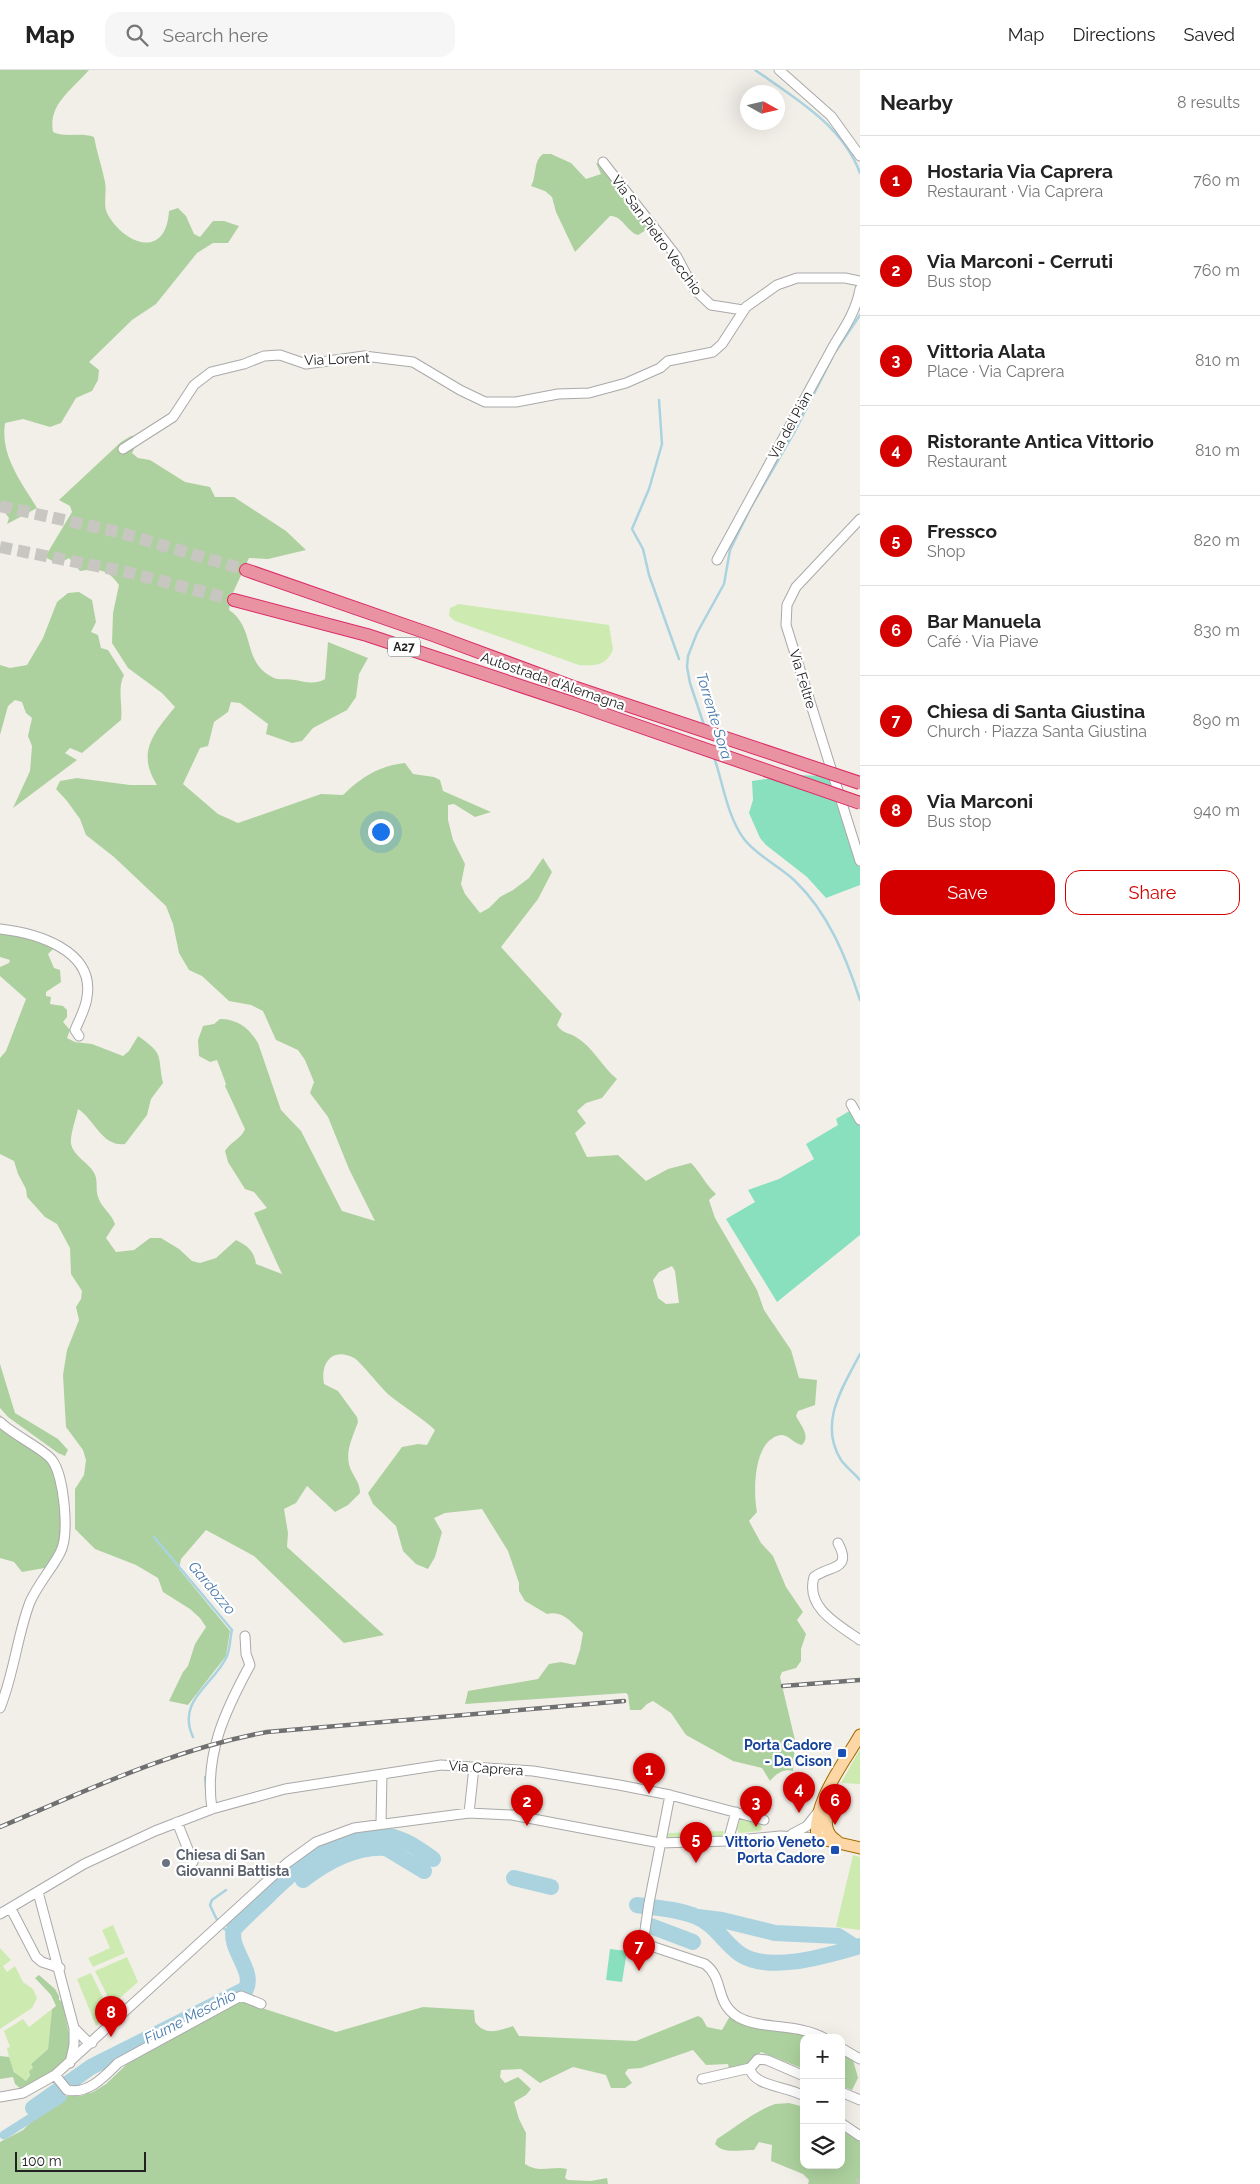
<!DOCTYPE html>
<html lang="en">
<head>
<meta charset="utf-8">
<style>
	:root { --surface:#fff; --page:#f6f6f6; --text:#222; --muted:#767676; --line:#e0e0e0; --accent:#d40000 }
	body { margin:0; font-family:Raleway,sans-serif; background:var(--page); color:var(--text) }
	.controls { position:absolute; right:15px; bottom:15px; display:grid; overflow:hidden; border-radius:10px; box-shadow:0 5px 20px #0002 }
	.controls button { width:45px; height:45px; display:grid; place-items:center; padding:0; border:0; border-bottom:1px solid var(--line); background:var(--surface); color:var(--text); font:25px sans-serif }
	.compass { position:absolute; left:740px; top:15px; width:45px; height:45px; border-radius:50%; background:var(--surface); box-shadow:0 5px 20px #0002; rotate:98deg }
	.scale { position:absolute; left:15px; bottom:12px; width:131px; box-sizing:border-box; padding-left:5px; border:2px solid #222; border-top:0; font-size:14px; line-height:18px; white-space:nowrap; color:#222; -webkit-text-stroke:4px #fff; paint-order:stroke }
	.you { position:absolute; left:380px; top:761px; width:18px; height:18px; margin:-12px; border:4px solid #fff; border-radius:50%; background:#1a73e8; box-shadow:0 0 0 8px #1a73e833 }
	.badge { display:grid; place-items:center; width:32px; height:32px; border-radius:50%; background:var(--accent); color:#fff; font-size:16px; font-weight:700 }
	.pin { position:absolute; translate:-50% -41px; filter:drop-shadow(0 1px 2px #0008) }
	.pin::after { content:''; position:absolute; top:26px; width:18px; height:15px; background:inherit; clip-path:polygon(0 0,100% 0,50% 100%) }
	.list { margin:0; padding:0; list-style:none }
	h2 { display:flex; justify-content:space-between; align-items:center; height:65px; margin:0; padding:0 20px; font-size:21px }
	h2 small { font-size:16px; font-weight:400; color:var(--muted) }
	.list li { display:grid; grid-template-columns:32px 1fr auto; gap:15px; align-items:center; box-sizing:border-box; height:90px; padding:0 20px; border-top:1px solid var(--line) }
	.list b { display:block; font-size:19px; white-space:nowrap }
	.list p { margin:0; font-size:16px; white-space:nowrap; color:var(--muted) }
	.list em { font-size:16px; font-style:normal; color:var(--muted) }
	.actions { display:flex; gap:10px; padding:15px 20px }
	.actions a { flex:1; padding:11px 0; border:1px solid var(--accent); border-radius:15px; text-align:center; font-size:18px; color:var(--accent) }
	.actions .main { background:var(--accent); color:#fff }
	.icon { flex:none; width:28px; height:28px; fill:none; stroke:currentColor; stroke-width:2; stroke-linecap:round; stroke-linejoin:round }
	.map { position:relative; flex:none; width:860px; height:2114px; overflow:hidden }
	header { display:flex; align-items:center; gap:30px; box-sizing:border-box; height:70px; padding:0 25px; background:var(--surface); border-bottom:1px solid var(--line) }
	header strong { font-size:24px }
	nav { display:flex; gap:28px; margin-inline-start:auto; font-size:18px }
	.search { width:350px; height:45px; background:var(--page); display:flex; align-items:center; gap:12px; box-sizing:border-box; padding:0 18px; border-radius:15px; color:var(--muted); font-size:19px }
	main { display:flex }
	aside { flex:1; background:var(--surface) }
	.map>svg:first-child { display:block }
	.grass { fill:#cdebb0 }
	.forest { fill:#add19e; fill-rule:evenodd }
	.pitch { fill:#88e0be }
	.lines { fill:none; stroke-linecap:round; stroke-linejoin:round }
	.stream { stroke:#aad3df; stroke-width:2.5 }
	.canal { stroke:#aad3df; stroke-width:9 }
	.river { stroke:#aad3df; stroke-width:16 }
	.major-tunnel { stroke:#c8c6c1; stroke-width:11; stroke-dasharray:11 5.5; stroke-linecap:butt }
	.highway-tunnel { stroke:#c8c6c1; stroke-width:12; stroke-dasharray:12 6; stroke-linecap:butt }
	.minor-casing { stroke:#a9a9a9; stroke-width:11 }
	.major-casing { stroke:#a06b00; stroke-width:13 }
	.highway-casing { stroke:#dc2a67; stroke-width:14 }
	.minor { stroke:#fff; stroke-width:9 }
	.major { stroke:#fcd6a4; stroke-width:11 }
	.highway { stroke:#e892a2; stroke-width:12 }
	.rail-casing { stroke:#707070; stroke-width:4.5 }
	.rail { stroke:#fff; stroke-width:2.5; stroke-dasharray:8; stroke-linecap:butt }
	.highway-bridge-casing { stroke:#dc2a67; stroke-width:14; stroke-linecap:butt }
	.highway-bridge { stroke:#e892a2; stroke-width:12 }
	.transit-dot { fill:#1a4fb4; stroke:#fff; stroke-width:2 }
	.worship-dot { fill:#6b7280; stroke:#fff; stroke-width:2 }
	.labels { text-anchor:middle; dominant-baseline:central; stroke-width:4.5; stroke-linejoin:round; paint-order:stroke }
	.shield { fill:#fff; stroke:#646464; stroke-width:1 }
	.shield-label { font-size:12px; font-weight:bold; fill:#222 }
	.street-label { font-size:14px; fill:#222; stroke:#fff }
	.transit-label { font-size:14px; font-weight:bold; fill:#164399; stroke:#fff; text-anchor:end }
	.worship-label { font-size:14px; font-weight:bold; fill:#5b616d; stroke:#fff; text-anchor:start }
	.water-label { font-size:15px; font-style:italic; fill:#4a7aab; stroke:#fff }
</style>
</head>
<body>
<header>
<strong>Map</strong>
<div class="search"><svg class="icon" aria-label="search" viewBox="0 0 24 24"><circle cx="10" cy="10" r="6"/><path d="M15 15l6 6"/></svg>Search here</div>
<nav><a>Map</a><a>Directions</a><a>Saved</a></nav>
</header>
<main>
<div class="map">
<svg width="860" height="2114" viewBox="0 0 860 2114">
	<rect width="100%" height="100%" fill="#f2efe9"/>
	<path class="grass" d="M459,534L609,555L613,579C607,596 595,596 579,595L455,551L449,546L450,538Z
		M860,1679V1714L841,1713Z
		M740,1749L761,1754L762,1759L760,1761L739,1763L737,1759Z
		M723,1761L724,1765L721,1767H668L667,1765L669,1763Z
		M853,1785L860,1787V1860L836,1857Z
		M113,1855L125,1883L93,1897L88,1888L110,1878L102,1860Z
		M0,1878L11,1890L3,1896L7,1902L15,1896L23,1912L33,1919L37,1928L32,1938L0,1959Z
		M127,1887L138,1912L112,1935L95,1901Z
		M91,1903L110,1942L96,1956L77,1909Z
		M52,1939L48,1979L31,1994L33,1998L26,2011C12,2005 10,1992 7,1978L10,1977L4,1961L23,1949L29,1957Z"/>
	<path class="forest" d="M0,0H89C72,20 48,34 53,62C66,68 81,62 94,67C97,83 102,97 105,112C107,122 103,134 107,143C124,175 166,190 169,141L178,138L186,146L194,164L200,167L213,151H224L239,156L228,173H213L197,183L156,234L132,250L89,292L99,300L98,310L92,321L76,328L61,353L50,357L23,349L5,353C0,386 22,413 37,438L7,454L9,448L0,436Z
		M543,84H551L571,93L586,109L601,104L596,93L608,96L653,156L638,165C627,162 622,145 610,146L575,182L556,142L552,127L545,121L531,116C537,106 533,91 543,84Z
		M141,365L132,383L138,388L150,390L185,412L210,417L215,427H234L286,461L306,480L268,489L249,488L231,527L229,540C256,558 242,592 272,607C279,611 287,608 295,610C305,612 315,615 325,609L328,572L368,588L359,604L356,627L347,640L313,658L302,671L292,673L266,664L268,654L240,633L231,632L228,642L214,652L208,676L200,678L183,714L218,744L238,753L321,724L343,725C362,707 378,696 405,693L413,704L434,707L440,710L443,721L491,742L475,747L454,734L448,735V750L453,770L465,794L461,814L465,824L480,843L489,838L500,827L513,820L529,808L543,788L552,802L538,829L501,877L562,944L557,955C563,964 568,962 576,967C593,977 602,997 617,1009L602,1028L586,1033L577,1041L586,1053L575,1063L587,1087L618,1085L646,1111L668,1099L691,1093C701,1103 705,1114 716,1124L709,1130L715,1148L757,1220L764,1240L791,1280L799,1308L817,1310L815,1335L798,1341L796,1346C801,1356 811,1366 802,1375C794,1374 788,1364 781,1365C753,1369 753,1422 757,1442L749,1451L761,1473L773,1486L786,1517L803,1542L797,1550L806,1564L801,1579V1591L796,1598L782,1602L780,1607L795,1670L793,1701C783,1698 776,1704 770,1711L762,1698L733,1691L686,1665L671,1643L653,1631L647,1634L641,1640H630L628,1625L626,1623L465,1634L468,1621L538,1609L549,1594L561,1592L575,1595L580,1580L583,1563C572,1553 563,1540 547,1544L525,1531L519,1521V1513L508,1481L482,1439L445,1443L434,1448L442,1462L435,1487L428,1499L416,1494L403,1481L396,1456L373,1434L368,1423L402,1377L418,1374L427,1375L435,1360C421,1347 404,1337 389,1325C380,1317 360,1291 354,1288C333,1277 320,1292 324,1314L338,1321L357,1347L358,1352C352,1369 343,1385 352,1402C356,1410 360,1414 360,1423L348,1435L335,1442L307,1416L296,1433L284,1439L288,1463L287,1477L384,1565L344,1573L254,1486L206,1460L181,1489L179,1499L230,1561L226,1586L188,1635L169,1631L183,1602L188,1596L195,1574L206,1557L200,1548L190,1539L163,1522L158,1508L136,1495L95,1479L75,1459V1419L84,1405L86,1390L83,1380L66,1357L63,1305L67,1280L79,1250L76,1237L81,1229L82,1221L71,1204L70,1178L57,1154L45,1147L27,1127L26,1119L18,1104L14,1091L0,1084V988L6,981L26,929L0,906V897L9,893L10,890L0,887V863L5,861L55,877L48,884L54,898L60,900L61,912L46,922V926L51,927L50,934L63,936L67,940V947L63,952L70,960L67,968L75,972L92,974L123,986L129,981L138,966C165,985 157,984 163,1013L151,1029L147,1045L125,1074C102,1077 95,1050 78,1039C76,1049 70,1064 71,1074C73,1085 88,1093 93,1101C99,1110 95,1118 98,1127C101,1137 111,1143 115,1154L106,1168L116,1182L134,1180L150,1168H161L179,1179L192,1191L200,1193L216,1188L236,1170C248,1176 254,1181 256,1194L282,1204L254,1143L267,1138L254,1122L245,1119L228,1092L225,1081C230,1072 241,1069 245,1059L225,1016L226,1014L217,990L210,992L199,986L198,970L203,956L214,954L220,949C238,949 249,958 258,973L281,1040L301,1061L342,1141L375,1151L349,1099L328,1047L310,1023L314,1012L305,990L298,980L276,970L263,941L251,935L229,931L202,906L189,900L179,883L173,854L166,836L114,787L86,765L80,749L67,731L56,719L60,711L77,708L130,715H157C136,682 154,663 175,637L162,623L128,598L112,573L113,543L119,515C108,499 98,498 80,501L69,488L58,494L45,487L72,442L70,436L59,430L121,372L131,366ZM672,1196L675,1201L679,1233L666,1234L658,1228L653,1210L659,1202Z
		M79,522L92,530L96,552L91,562L98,565L101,578L108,580L124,605C117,618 123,635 121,650L82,683L70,678L65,683L77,690L13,738L30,701L32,676L28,666L32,648L26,643L22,632L15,630L8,636L0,665V595L10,598L27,595L43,568L57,532L68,523Z
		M0,1294L15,1343L58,1369L68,1380L65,1386L58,1383L8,1347L0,1338Z
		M0,1345L15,1358L49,1380L59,1394L66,1467L50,1497L22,1502L14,1492L0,1488Z
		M39,1905L55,1919L59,1926V1930L62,1931L70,1968L71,1977L66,1992L36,2015H26L21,2019L15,2014L13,2007L0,2009V1986L9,1987L14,2002L26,2011L30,2005L29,2001L33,1998L31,1994L48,1979L52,1939L56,1936L51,1925L35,1908Z
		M240,1931L336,1962L423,1937L474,1940L475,1952C485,1966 499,1961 513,1956L519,1966L636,1971L698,1946L702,1948L707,1957L722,1960L730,1946L820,1968H804V1999L761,1982L751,1992L729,1999L728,1994L706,1995L693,1980L641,1998L628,1999L625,2003L632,2013L625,2018H611L606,2005L573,1997L540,2013L521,1999L501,2000L500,2007L505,2013L518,2007L531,2019L526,2025L514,2032L519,2049L526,2063L525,2094C540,2104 553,2095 567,2099L565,2108L568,2110L591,2111L607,2108L608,2114H0V2072L23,2060L32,2051L30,2048L67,2026H80L93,2022L106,2014L127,1994Z
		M841,1981L853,1990L858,2008L852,2020L841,2016Z
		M775,2034L789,2033L804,2037V2095H841V2059L860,2072V2114H808L809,2110L803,2104L771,2091L772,2075L759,2072L754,2080C741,2079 724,2085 715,2074L717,2069C734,2058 757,2040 775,2034Z"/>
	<path class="pitch" d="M792,705L831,706L860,797V815L826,828L807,807L766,775L760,768L749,743L753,730L752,711Z
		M851,1040L860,1054V1165L777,1232L726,1149L755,1132L748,1120L779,1109L814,1089L806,1074L838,1055L836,1049Z
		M610,1879L627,1881L622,1912L606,1910Z"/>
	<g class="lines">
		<path class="stream" d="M755,0C795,28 842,55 860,103
			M836,281L860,245
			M659,330L662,374L649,419L632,459L643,479L649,505L679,589
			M704,655L690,613L687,597L688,586L697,563L724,514L730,480L751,437L795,361L832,288
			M714,687C723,713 727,746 744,769C756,785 779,796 794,810C828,842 846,887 860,930
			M860,1284C843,1317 818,1353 841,1390C846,1397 854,1403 860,1410
			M154,1467L232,1560C230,1568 230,1579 227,1586C214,1615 176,1630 193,1667
			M205,1707L206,1718
			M226,1820L212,1830L210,1835C216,1849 220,1858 233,1865"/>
		<path class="canal" d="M4,2065L62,2028"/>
		<path class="river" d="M514,1808L551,1817
			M303,1810C327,1792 355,1776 386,1778L424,1801
			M637,1835C656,1838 679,1839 697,1847C715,1854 725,1874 740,1884C770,1904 829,1885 860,1876
			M698,1847L722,1850L775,1863L838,1866L855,1877
			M648,1855L693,1872
			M33,2038L91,1997L246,1919C255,1900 228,1879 234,1859C245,1847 258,1836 270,1824C302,1794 341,1757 389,1766C406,1769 420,1780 433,1789"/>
		<path class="major-tunnel" d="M858,2114L860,2113"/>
		<path class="highway-tunnel" d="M0,436L118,462L246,500
			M0,477L127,502L234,530"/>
		<g class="minor-casing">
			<path id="minor" d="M779,0L831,46L860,86
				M603,92L677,187L694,219L711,235L743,240
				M123,379L173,347L194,315L211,302L244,294L264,286L280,285L306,294L364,286L413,292L460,320L485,332H516L558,324L589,323L626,313L660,298L668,291L713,282L722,274L746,237L777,215L797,208H845L860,211
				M860,449L796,517L787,535L786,555L860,791
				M717,490L834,275C845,257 856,241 860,219
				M0,859C36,863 95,880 87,927C86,938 79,950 75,960L79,966
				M851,1034L860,1050
				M0,1352C13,1365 44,1379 52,1390C64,1406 70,1465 60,1483C51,1500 38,1514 30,1532C17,1566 14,1604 0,1638
				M838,1473C853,1501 829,1495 814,1507C805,1538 839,1555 860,1570
				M670,1725L649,1833L644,1867L645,1874L705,1894C725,1909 714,1932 738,1947C761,1960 798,1953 824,1968
				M212,1739C204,1685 225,1641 250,1595L246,1584L245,1566
				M469,1743L474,1697
				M177,1752L193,1792
				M381,1753L382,1704
				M792,1764L807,1756L818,1742
				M728,1771L736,1742
				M38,1822L74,1958L87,1971L92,1973
				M11,1839L36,1887L42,1892L60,1898
				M0,1844L84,1794L155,1761L212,1739L285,1719L441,1695L533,1701L619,1715L670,1725L764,1750
				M841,1978L860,1989
				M70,1993L74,1975V1958
				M55,2005L67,2020C88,2025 105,2006 118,1993L241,1926L261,1934
				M804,2006L767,1990L758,1989L750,1998C753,2017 788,2016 804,2026
				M702,2009L750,1998
				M841,2022L860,2030
				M0,2027L23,2023L55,2005L287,1793L316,1772L354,1758L469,1743L512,1745L660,1773L728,1771L780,1766L817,1768L820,1762
				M841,2053L860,2066"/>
		</g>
		<g class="major-casing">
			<path id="major" d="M860,1665C843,1695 812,1732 817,1768L860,1778
				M828,1734C826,1750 823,1762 837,1771"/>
		</g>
		<g class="highway-casing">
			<path id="highway" d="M246,500L433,565L576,618
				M234,530L367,565L572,633"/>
		</g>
		<use href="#minor" class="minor"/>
		<use href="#major" class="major"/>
		<use href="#highway" class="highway"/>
		<g class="rail-casing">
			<path id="rail" d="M783,1616L860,1610
				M0,1757C88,1720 173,1679 267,1662L624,1631"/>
		</g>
		<use href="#rail" class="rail"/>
		<g class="highway-bridge-casing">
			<path id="highway-bridge" d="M576,618L860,713
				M572,633L860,733"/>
		</g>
		<use href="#highway-bridge" class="highway-bridge"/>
	</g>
	<g class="transit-dot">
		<rect x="837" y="1678" width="10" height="10" rx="2.5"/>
		<rect x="830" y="1775" width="10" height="10" rx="2.5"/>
	</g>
	<circle class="worship-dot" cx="166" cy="1793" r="5"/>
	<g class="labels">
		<rect class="shield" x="388" y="567.5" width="32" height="19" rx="4"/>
		<g class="shield-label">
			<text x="404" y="577">A27</text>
		</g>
		<g class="street-label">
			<text transform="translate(657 165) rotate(54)">Via San Pietro Vecchio</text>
			<text transform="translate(337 289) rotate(-2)">Via Lorent</text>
			<text transform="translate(790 355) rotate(-61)">Via del Piàn</text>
			<text transform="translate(803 609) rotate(73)">Via Feltre</text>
			<text transform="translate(553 611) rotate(19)">Autostrada d'Alemagna</text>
			<text transform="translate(486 1698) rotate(4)">Via Caprera</text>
		</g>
		<g class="transit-label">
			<text x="832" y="1675">Porta Cadore<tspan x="832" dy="16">- Da Cison</tspan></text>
			<text x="825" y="1772">Vittorio Veneto<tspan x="825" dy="16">Porta Cadore</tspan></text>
		</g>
		<g class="worship-label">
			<text x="176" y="1785">Chiesa di San<tspan x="176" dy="16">Giovanni Battista</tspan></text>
		</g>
		<g class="water-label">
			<text transform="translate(714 646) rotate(73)">Torrente Sora</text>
			<text transform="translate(212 1518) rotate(50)">Gardozzo</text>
			<text transform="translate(190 1947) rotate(-27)">Fiume Meschio</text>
		</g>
	</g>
</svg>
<div class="controls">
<button>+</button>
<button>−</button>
<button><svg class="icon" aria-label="layers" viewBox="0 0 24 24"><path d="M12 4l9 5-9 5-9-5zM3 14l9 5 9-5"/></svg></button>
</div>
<svg class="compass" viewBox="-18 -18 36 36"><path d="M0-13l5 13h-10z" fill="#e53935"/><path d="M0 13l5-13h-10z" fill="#767676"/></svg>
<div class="scale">100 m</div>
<div class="you"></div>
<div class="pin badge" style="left:649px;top:1724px">1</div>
<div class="pin badge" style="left:527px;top:1756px">2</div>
<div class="pin badge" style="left:756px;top:1757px">3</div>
<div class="pin badge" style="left:799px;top:1743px">4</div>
<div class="pin badge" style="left:696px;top:1793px">5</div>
<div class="pin badge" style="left:835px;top:1755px">6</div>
<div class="pin badge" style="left:639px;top:1901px">7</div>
<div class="pin badge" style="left:111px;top:1967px">8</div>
</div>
<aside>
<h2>Nearby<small>8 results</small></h2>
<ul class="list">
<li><span class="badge">1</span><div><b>Hostaria Via Caprera</b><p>Restaurant · Via Caprera</p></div><em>760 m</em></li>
<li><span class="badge">2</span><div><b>Via Marconi - Cerruti</b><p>Bus stop</p></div><em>760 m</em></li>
<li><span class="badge">3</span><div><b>Vittoria Alata</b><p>Place · Via Caprera</p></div><em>810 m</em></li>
<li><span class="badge">4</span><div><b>Ristorante Antica Vittorio</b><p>Restaurant</p></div><em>810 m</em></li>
<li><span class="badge">5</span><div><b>Fressco</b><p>Shop</p></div><em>820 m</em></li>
<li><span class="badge">6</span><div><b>Bar Manuela</b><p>Café · Via Piave</p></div><em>830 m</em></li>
<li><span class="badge">7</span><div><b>Chiesa di Santa Giustina</b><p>Church · Piazza Santa Giustina</p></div><em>890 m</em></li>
<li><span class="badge">8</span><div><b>Via Marconi</b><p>Bus stop</p></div><em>940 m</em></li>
</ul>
<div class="actions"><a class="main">Save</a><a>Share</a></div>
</aside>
</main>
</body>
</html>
